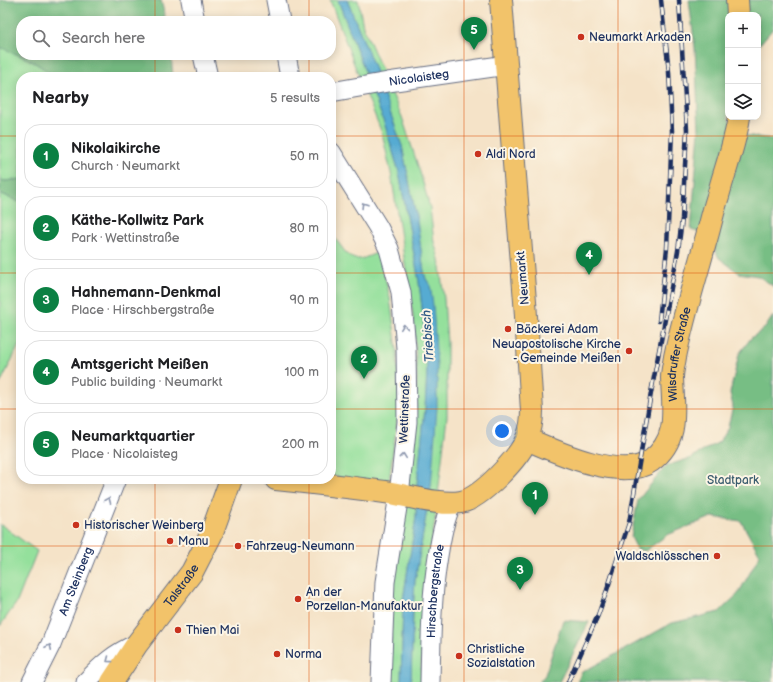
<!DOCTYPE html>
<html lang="en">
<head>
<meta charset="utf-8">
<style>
	:root { --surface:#fff; --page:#f2f2f2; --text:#202124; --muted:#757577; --line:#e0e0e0; --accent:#0b8043 }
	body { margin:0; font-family:"Balsamiq Sans",sans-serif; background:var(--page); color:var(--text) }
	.controls { position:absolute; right:12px; top:12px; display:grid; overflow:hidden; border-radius:8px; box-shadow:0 2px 10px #0003 }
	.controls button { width:36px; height:36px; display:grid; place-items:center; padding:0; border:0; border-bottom:1px solid var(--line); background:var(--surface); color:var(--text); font:20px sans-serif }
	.you { position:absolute; left:502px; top:431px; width:14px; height:14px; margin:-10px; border:3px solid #fff; border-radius:50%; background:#1a73e8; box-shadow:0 0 0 6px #1a73e833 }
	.badge { display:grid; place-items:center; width:26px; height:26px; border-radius:50%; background:var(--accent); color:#fff; font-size:13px; font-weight:700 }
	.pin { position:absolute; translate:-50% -33px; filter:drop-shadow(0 1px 2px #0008) }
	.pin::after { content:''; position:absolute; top:21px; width:14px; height:12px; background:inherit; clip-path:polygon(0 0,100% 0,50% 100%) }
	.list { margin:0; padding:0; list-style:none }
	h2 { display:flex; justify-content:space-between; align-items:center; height:52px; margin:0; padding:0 16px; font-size:17px }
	h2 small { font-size:13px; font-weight:400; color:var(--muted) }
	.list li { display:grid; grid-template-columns:26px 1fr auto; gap:12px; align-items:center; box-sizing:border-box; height:64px; margin:0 8px 8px; padding:0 8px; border:1px solid var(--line); border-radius:16px }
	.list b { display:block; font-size:15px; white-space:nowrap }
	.list p { margin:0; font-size:13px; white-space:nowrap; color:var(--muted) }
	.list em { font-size:13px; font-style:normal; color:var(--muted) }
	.icon { flex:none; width:22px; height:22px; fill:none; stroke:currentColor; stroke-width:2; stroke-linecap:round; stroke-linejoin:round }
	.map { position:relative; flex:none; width:773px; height:682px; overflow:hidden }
	.search { position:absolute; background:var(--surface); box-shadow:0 2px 10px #0003; left:16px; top:16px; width:320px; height:44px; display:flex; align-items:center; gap:10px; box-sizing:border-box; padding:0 14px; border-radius:16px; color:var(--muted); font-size:15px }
	.panel { position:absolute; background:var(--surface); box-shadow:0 2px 10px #0003; left:16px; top:72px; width:320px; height:412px; border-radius:16px }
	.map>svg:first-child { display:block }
	.green { fill:#94e09c; stroke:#58887d }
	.forest { fill:#77be84; stroke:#497671 }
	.water { fill:#56abd2; stroke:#386d98 }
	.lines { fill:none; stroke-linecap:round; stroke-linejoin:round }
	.minor-casing { stroke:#676e83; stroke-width:21 }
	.major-casing { stroke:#676e83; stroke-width:24 }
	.minor { stroke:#fff; stroke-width:19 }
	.major { stroke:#f2c36a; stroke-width:22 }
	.rail-casing { stroke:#1b2f5e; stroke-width:4.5 }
	.rail { stroke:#fcf5e5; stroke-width:3; stroke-dasharray:9; stroke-linecap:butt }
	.oneway { stroke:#8d97ae }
	.grid { fill:none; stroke:#de5710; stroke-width:1; stroke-opacity:0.55 }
	.poi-dot { fill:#c8321e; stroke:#fcf5e5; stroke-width:1.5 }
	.labels { text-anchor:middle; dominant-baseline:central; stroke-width:4; stroke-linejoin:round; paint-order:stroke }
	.poi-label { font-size:12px; fill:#1b2f5e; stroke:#fcf5e5; text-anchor:start }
	.street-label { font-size:12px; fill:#1b2f5e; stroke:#fcf5e5 }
	.park-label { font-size:12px; fill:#395b6e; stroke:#fcf5e5 }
	.water-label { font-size:13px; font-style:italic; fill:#305a87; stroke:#fcf5e5 }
</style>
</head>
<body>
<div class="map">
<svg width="773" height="682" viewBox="0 0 773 682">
	<rect width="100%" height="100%" fill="#fcf5e5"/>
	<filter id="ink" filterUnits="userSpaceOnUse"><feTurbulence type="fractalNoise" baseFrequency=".025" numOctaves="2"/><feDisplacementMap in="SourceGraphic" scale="8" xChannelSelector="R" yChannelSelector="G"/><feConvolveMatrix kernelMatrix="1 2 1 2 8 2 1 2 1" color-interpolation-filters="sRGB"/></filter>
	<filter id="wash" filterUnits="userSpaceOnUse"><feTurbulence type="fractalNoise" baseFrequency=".012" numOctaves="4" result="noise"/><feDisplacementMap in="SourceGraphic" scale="16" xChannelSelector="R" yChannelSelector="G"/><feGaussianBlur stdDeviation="0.9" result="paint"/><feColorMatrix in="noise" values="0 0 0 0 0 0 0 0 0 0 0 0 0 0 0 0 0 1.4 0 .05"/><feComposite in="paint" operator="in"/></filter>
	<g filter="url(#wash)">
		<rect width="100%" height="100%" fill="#f5e3c8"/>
		<path class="green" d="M330,0H338L384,122L399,172L419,282L425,333L427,371L425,409L417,484L416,517L403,600L401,682H390L392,595L414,443L416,409L417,378L414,322L391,173L382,133L354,64Z
			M347,0H358L363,26L402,117L420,172L430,208L434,242L439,259L444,299L447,343V416L435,520L424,590L422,619L421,682H411L413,610L415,581L431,486L430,285L426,279L424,272L417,221L402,146L374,67Z
			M0,47C18,55 40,62 53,77H21V179L6,181L0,180Z
			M0,193L21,203V341L0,384Z
			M331,233L346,253L354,259H362L379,252L390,298L397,350L399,407L389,481L380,483L331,476Z
			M0,524L37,551L17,602L0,626Z"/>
		<path class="forest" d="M0,0H161L166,21H21V55H171L173,77H53C40,62 18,55 0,47Z
			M689,0H773V27L771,31L758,46V15H728V117L737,134L773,139V287L772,285L758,276L739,273L719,258L708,235L691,230L699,131L695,48Z
			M21,179V203L0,193V180L6,181Z
			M773,316V682H577L582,672L620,652L672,623L719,612L738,594L760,555L741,521L712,517L667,535L645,551L637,549L631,537L638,500L666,466L691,458L719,442L728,427L733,406L730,393L739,354L751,338L765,328Z
			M563,620L589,622L559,682H539L545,675Z"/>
		<path class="water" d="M338,0H347L374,67L402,146L417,221L424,272L426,279L430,285L433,305L437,367V407L431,486L415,581L413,610L411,682H401L403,600L416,517L417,484L425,409L427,371L425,333L419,282L399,172L384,122Z"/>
	</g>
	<g filter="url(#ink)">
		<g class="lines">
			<g class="minor-casing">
				<g id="minor">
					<path d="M191,0L195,21"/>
					<path d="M276,0L280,21"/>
					<path d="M203,55L208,77"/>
					<path d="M286,55L290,77"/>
					<path id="s1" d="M331,92L388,82L507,65"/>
					<path d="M331,152L378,227L389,249L401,292L406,348L407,422L399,495L385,582L381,682"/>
					<path id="s2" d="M32,682L51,644L116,479"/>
					<path d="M86,682C102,665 115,653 137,644"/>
					<path id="s3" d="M430,682C431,640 431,598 438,556C441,538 444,520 452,503"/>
				</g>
			</g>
			<g class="major-casing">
				<g id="major">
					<path d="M737,0L738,15"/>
					<path id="s4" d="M527,439C556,452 622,482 651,461C680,439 673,410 672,378C672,371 674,364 675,357C683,318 695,280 705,243C710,227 713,211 718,196C725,169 735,144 739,117"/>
					<path d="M276,479C313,483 349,487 385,492C407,495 440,506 461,502C481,498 520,457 527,438C531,429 532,420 532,411L525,301L501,0"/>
					<path id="s5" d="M112,682L137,644L192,572L211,535L231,479"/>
				</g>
			</g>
			<use href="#minor" class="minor"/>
			<use href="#major" class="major"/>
			<g class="rail-casing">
				<path id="rail" d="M659,321L667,248L672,131L669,72L661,0
					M568,682L598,615L607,590L629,523L651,393L678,251L682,219L687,130L679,0"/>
			</g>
			<use href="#rail" class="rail"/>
		</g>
		<defs><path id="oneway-chevron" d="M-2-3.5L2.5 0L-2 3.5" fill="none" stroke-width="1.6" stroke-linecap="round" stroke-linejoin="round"/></defs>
		<g class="oneway">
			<use href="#oneway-chevron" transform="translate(364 205) rotate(-122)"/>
			<use href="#oneway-chevron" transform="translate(404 327) rotate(-96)"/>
			<use href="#oneway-chevron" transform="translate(403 456) rotate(-84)"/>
			<use href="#oneway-chevron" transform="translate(108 500) rotate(-68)"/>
			<use href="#oneway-chevron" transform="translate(49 647) rotate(-65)"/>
			<use href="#oneway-chevron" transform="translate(109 660) rotate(143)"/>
		</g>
	</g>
	<path class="grid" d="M155,0V21M309,0V21M464,0V682M618,0V682M155,55V77M309,55V77M0,136H21M331,136H773M0,273H21M331,273H773M0,409H21M331,409H773M155,479V682M309,479V682M0,546H773"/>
	<g class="poi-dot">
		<circle cx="581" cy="37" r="4"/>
		<circle cx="478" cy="154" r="4"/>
		<circle cx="508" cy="329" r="4"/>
		<circle cx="629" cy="351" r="4"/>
		<circle cx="76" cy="525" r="4"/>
		<circle cx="170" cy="541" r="4"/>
		<circle cx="238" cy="546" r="4"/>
		<circle cx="717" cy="556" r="4"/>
		<circle cx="298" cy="599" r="4"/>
		<circle cx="178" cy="630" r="4"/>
		<circle cx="277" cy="654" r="4"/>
		<circle cx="459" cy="656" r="4"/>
	</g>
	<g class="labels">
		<g class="poi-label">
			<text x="589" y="37">Neumarkt Arkaden</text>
			<text x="486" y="154">Aldi Nord</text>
			<text x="516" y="329">Bäckerei Adam</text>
			<text x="621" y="344" text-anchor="end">Neuapostolische Kirche<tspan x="621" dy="14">- Gemeinde Meißen</tspan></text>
			<text x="84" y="525">Historischer Weinberg</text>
			<text x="178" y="541">Manu</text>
			<text x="246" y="546">Fahrzeug-Neumann</text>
			<text x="709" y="556" text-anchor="end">Waldschlösschen</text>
			<text x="306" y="592">An der<tspan x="306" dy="14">Porzellan-Manufaktur</tspan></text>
			<text x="186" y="630">Thien Mai</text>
			<text x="467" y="649">Christliche<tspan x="467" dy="14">Sozialstation</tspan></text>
			<text x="285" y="654">Norma</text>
		</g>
		<g class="street-label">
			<text stroke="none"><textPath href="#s1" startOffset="89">Nicolaisteg</textPath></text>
			<text transform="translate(523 278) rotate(-95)">Neumarkt</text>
			<text stroke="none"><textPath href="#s4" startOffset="245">Wilsdruffer Straße</textPath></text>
			<text transform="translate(405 409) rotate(-88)">Wettinstraße</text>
			<text stroke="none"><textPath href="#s2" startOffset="110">Am Steinberg</textPath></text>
			<text stroke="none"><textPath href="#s5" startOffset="119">Talstraße</textPath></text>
			<text stroke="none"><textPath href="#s3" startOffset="91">Hirschbergstraße</textPath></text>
		</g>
		<g class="park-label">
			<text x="733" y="480">Stadtpark</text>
		</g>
		<g class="water-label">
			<text transform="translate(428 336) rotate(-94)">Triebisch</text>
		</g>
	</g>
</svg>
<div class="controls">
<button>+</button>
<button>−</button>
<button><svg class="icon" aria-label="layers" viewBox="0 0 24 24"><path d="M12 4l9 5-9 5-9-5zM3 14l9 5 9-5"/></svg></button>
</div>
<div class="you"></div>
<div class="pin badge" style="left:535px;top:515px">1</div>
<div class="pin badge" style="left:364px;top:379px">2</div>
<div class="pin badge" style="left:520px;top:590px">3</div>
<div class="pin badge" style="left:589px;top:275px">4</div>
<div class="pin badge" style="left:474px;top:50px">5</div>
<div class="search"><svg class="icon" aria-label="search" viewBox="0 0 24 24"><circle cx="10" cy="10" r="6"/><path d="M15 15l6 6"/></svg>Search here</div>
<section class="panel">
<h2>Nearby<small>5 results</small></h2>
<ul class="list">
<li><span class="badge">1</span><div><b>Nikolaikirche</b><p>Church · Neumarkt</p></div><em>50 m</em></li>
<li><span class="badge">2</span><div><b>Käthe-Kollwitz Park</b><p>Park · Wettinstraße</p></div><em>80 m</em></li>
<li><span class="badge">3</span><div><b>Hahnemann-Denkmal</b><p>Place · Hirschbergstraße</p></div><em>90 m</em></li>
<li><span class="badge">4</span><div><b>Amtsgericht Meißen</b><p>Public building · Neumarkt</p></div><em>100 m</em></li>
<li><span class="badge">5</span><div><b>Neumarktquartier</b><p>Place · Nicolaisteg</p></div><em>200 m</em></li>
</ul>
</section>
</div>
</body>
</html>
